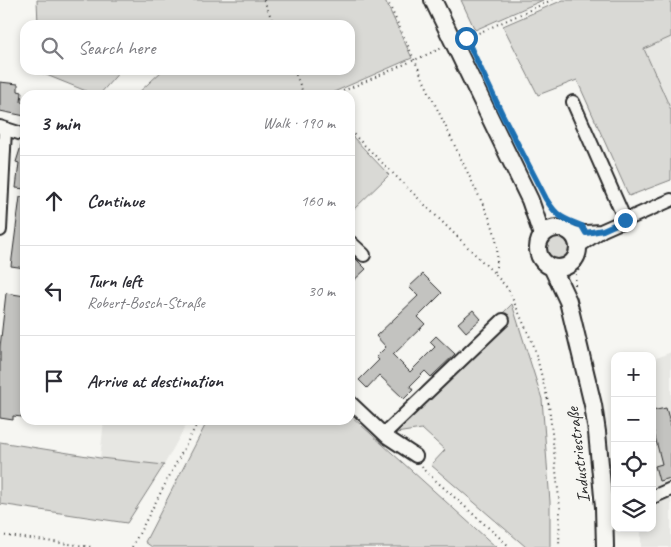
<!DOCTYPE html>
<html lang="en">
<head>
<meta charset="utf-8">
<style>
	:root { --surface:#fff; --page:#f7f7f7; --text:#2b2b33; --muted:#7c7c81; --line:#e1e1e2 }
	body { margin:0; font-family:Caveat,sans-serif; background:var(--page); color:var(--text) }
	.controls { position:absolute; right:15px; bottom:15px; display:grid; overflow:hidden; border-radius:10px; box-shadow:0 2px 8px #0003 }
	.controls button { width:45px; height:45px; display:grid; place-items:center; padding:0; border:0; border-bottom:1px solid var(--line); background:var(--surface); color:var(--text); font:25px sans-serif }
	.stop { position:absolute; width:15px; height:15px; margin:-11px; border:4px solid #1f6fb2; border-radius:50%; background:#fff }
	.stop.end { background:#1f6fb2; border-color:#fff; box-shadow:0 1px 5px #0008 }
	.list { margin:0; padding:0; list-style:none }
	h2 { display:flex; justify-content:space-between; align-items:center; height:65px; margin:0; padding:0 20px; font-size:21px }
	h2 small { font-size:16px; font-weight:400; color:var(--muted) }
	.list li { display:grid; grid-template-columns:32px 1fr auto; gap:15px; align-items:center; box-sizing:border-box; height:90px; padding:0 20px; border-top:1px solid var(--line) }
	.list b { display:block; font-size:19px; white-space:nowrap }
	.list p { margin:0; font-size:16px; white-space:nowrap; color:var(--muted) }
	.list em { font-size:16px; font-style:normal; color:var(--muted) }
	.icon { flex:none; width:28px; height:28px; fill:none; stroke:currentColor; stroke-width:2; stroke-linecap:round; stroke-linejoin:round }
	.map { position:relative; flex:none; width:671px; height:547px; overflow:hidden }
	.search { position:absolute; background:var(--surface); box-shadow:0 2px 8px #0003; left:20px; top:20px; width:335px; height:55px; display:flex; align-items:center; gap:12px; box-sizing:border-box; padding:0 18px; border-radius:15px; color:var(--muted); font-size:19px }
	.panel { position:absolute; background:var(--surface); box-shadow:0 2px 8px #0003; left:20px; top:90px; width:335px; height:335px; border-radius:15px }
	.map>svg:first-child { display:block }
	.built { fill:#e7e7e3 }
	.green { fill:#d9d9d5; stroke:#828280 }
	.building { fill:#c3c3c0; stroke:#2b2b2b }
	.lines { fill:none; stroke-linecap:round; stroke-linejoin:round }
	.minor-casing { stroke:#2b2b2b; stroke-width:16 }
	.major-casing { stroke:#2b2b2b; stroke-width:20 }
	.path { stroke:#2b2b2b; stroke-width:2; stroke-dasharray:1 4; stroke-linecap:butt }
	.minor { stroke:#f6f6f2; stroke-width:12 }
	.major { stroke:#f6f6f2; stroke-width:16 }
	.route { stroke:#1f6fb2; stroke-width:6 }
	.labels { text-anchor:middle; dominant-baseline:central; stroke-width:4; stroke-linejoin:round; paint-order:stroke }
	.street-label { font-size:18px; fill:#2b2b2b; stroke:#f6f6f2 }
</style>
</head>
<body>
<div class="map">
<svg width="671" height="547" viewBox="0 0 671 547">
	<rect width="100%" height="100%" fill="#f6f6f2"/>
	<filter id="ink" filterUnits="userSpaceOnUse"><feTurbulence type="fractalNoise" baseFrequency=".02" numOctaves="2"/><feDisplacementMap in="SourceGraphic" scale="10" xChannelSelector="R" yChannelSelector="G"/><feConvolveMatrix kernelMatrix="1 2 1 2 8 2 1 2 1" color-interpolation-filters="sRGB"/></filter>
	<g filter="url(#ink)">
		<path class="built" d="M671,37V110L644,49Z
			M671,352V547H641V528H652V360Z
			M104,420H189L164,465L100,458Z"/>
		<path class="green" d="M37,0H385L412,58L327,95H136L163,70H350V25H38Z
			M461,0H543L475,30Z
			M563,0H671V37L644,49L671,110V180L629,196L577,80L538,95L503,26Z
			M39,70H121L99,95H96L39,72Z
			M350,134L389,175L350,213Z
			M547 248a11 11 0 1 1 22 0a11 11 0 1 1-22 0Z
			M512,304L542,399L550,502V547H526L431,465L445,450L422,429L396,433L387,427Z
			M350,415L496,547H152L145,542L208,420H350Z
			M0,442L100,458L164,465L127,523L0,504Z"/>
		<path class="building" d="M0,82L18,84V91L22,92L21,102L25,103V116L0,111Z
			M22,143H25V189L16,188L19,163L16,162Z
			M20,197L25,198V268L11,266Z
			M350,253L366,269L350,284Z
			M423,274L442,293L418,317L425,324L393,355L410,372L435,347L430,342L436,336L455,354L431,377L425,371L410,386L413,390L404,399L379,375L367,388L359,380L379,360L376,357L386,347L376,336L418,296L409,287Z
			M6,293L25,296V319L24,318L20,344H25V391L22,417L13,416V420L0,418V347Z
			M473,310L481,319L466,332L458,323Z
			M666,408L671,426V478L659,481L655,466L662,464L652,425V411Z"/>
		<g class="lines">
			<g class="minor-casing">
				<path id="minor" d="M573,102L625,220
					M0,127L25,135
					M0,230L5,129
					M571,233L601,231
					M350,242L364,255
					M578,247L603,230L671,200
					M350,402L387,437L416,456
					M384,434L503,320
					M655,496L671,489"/>
			</g>
			<g class="major-casing">
				<path id="major" d="M433,0L530,200L542,235
					M538 248a20 20 0 1 1 40 0a20 20 0 1 1-40 0Z
					M552,267L568,301L593,405L597,432L604,507L605,547"/>
			</g>
			<path class="path" d="M264,0L274,25
				M387,0L430,94L489,217C496,233 501,257 494,273L508,289L534,346L549,405L560,508L559,547
				M465,39L552,0
				M294,70L304,95
				M334,95L442,48
				M350,131L494,273
				M537,182C545,198 552,214 570,221
				M575,285L576,274L587,256
				M422,466L425,471L510,547
				M0,535L92,547
				M132,547L199,420"/>
			<use href="#minor" class="minor"/>
			<use href="#major" class="major"/>
		</g>
	</g>
	<g class="lines" filter="url(#ink)">
		<path class="route" d="M466,38L503,116L546,199C557,217 563,219 582,226L586,233L603,230L625,220"/>
	</g>
	<g class="labels">
		<g class="street-label">
			<text transform="translate(578 455) rotate(-97)">Industriestraße</text>
		</g>
	</g>
</svg>
<div class="controls">
<button>+</button>
<button>−</button>
<button><svg class="icon" aria-label="locate" viewBox="0 0 24 24"><circle cx="12" cy="12" r="6"/><path d="M12 2v4M12 18v4M2 12h4M18 12h4"/></svg></button>
<button><svg class="icon" aria-label="layers" viewBox="0 0 24 24"><path d="M12 4l9 5-9 5-9-5zM3 14l9 5 9-5"/></svg></button>
</div>
<div class="stop" style="left:466px;top:38px"></div>
<div class="stop end" style="left:625px;top:220px"></div>
<div class="search"><svg class="icon" aria-label="search" viewBox="0 0 24 24"><circle cx="10" cy="10" r="6"/><path d="M15 15l6 6"/></svg>Search here</div>
<section class="panel">
<h2>3 min<small>Walk · 190 m</small></h2>
<ul class="list">
<li><svg class="icon" aria-label="ahead" viewBox="0 0 24 24"><path d="M12 20V5M6 11l6-6 6 6"/></svg><div><b>Continue</b></div><em>160 m</em></li>
<li><svg class="icon" aria-label="left" viewBox="0 0 24 24"><path d="M17 20v-9H6M10 6l-5 5 5 5"/></svg><div><b>Turn left</b><p>Robert-Bosch-Straße</p></div><em>30 m</em></li>
<li><svg class="icon" aria-label="arrive" viewBox="0 0 24 24"><path d="M6 21V4h12l-3 4 3 4H6"/></svg><div><b>Arrive at destination</b></div></li>
</ul>
</section>
</div>
</body>
</html>
